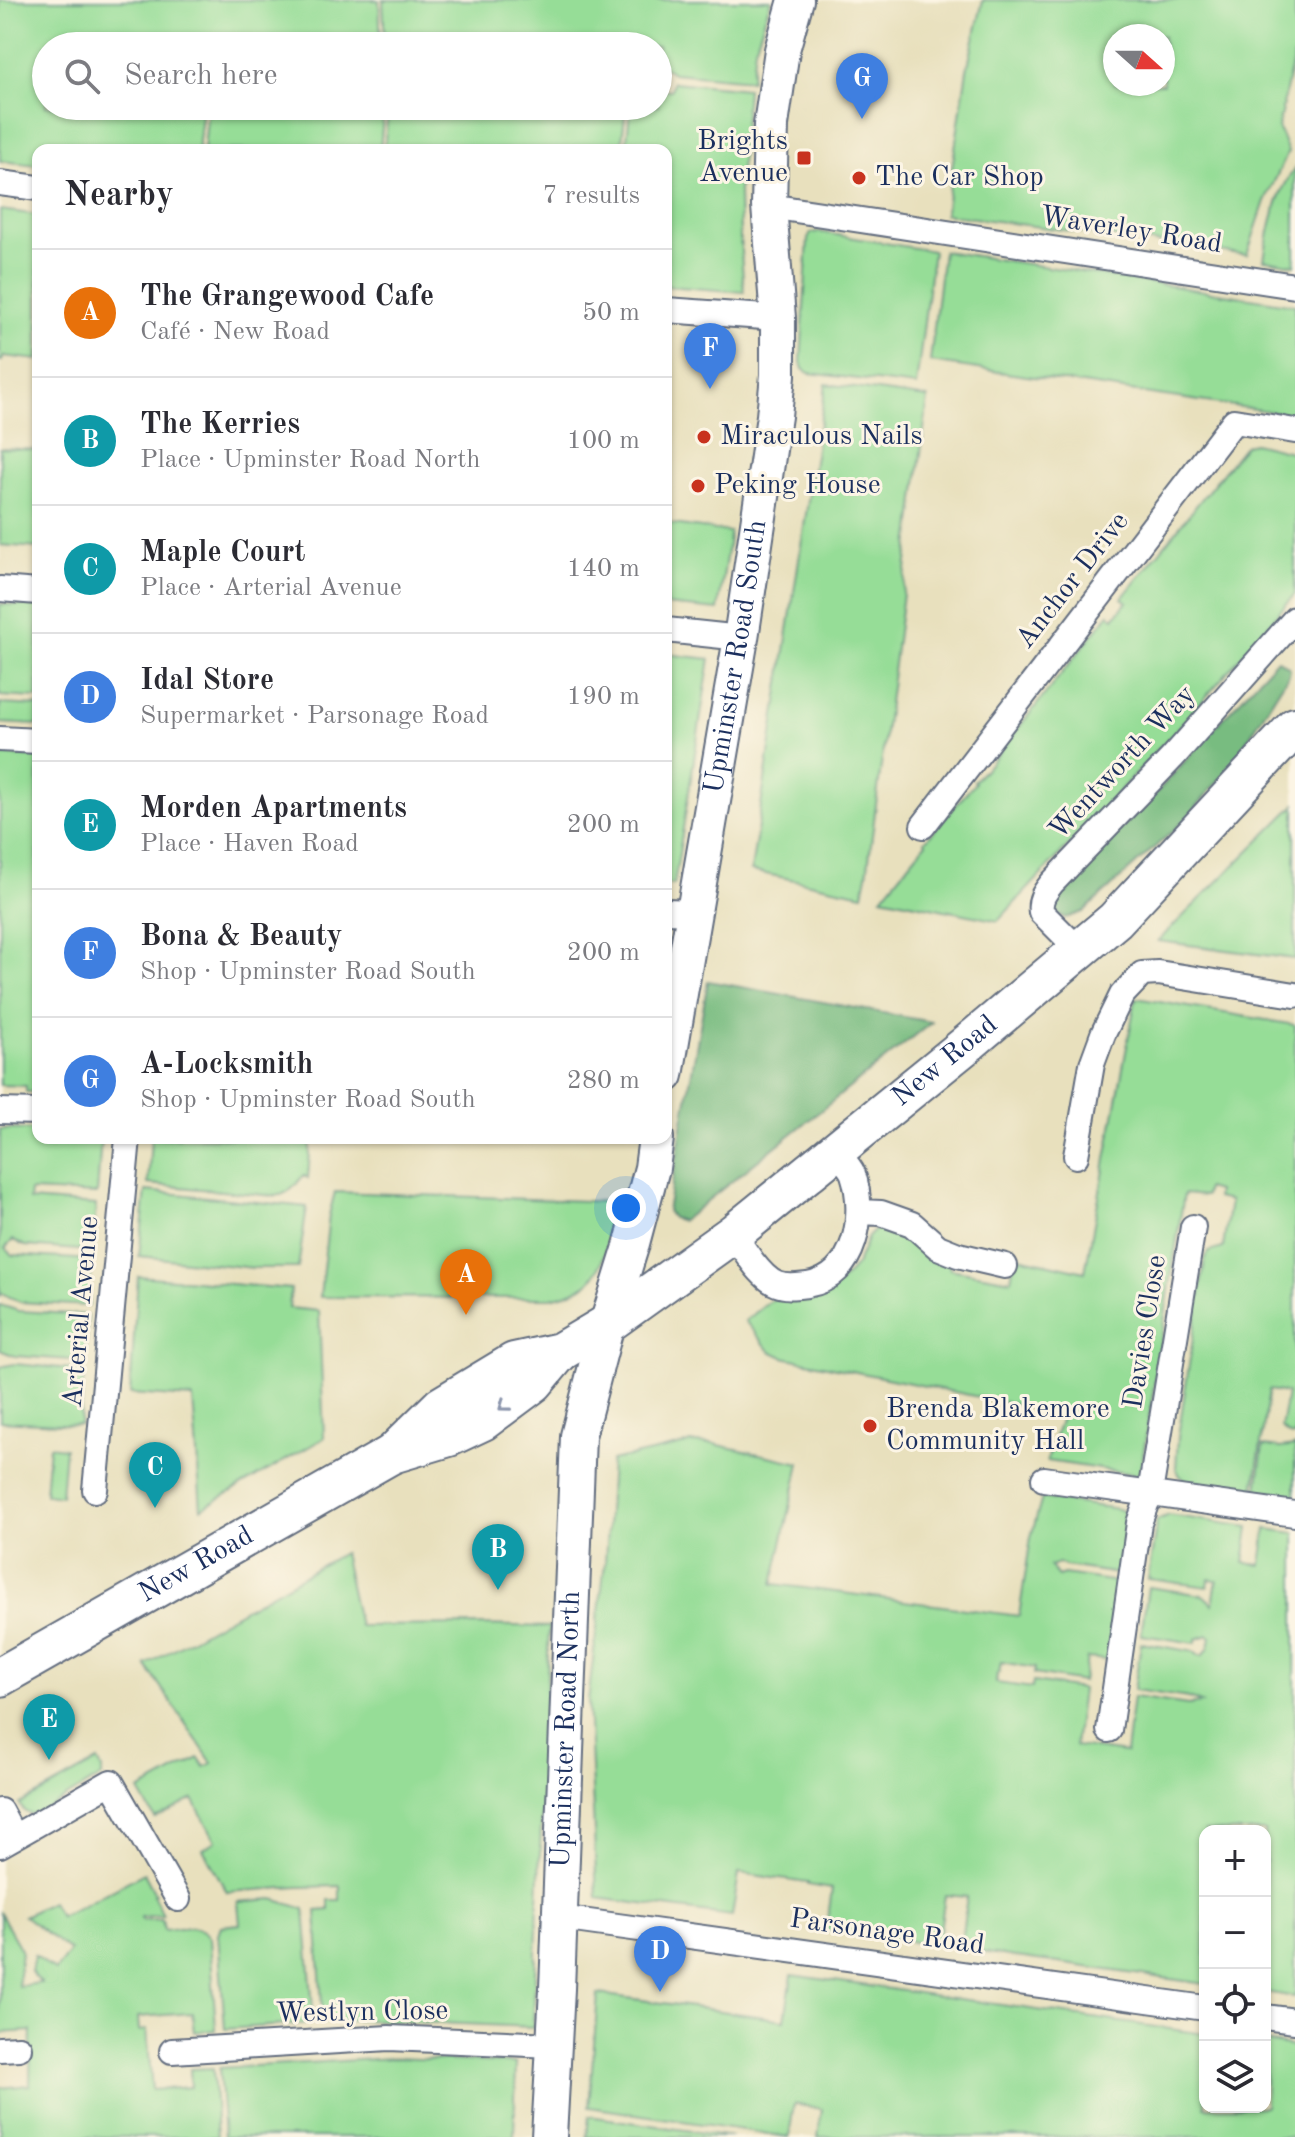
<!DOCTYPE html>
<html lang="en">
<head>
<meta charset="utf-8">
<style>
	:root { --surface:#fff; --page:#f7f7f7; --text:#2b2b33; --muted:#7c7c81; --line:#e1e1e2; --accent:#c8321e }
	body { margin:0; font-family:"Old Standard TT",serif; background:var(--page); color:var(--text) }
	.controls { position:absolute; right:24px; bottom:24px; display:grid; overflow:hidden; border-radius:16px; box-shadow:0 2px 6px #0004 }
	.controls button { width:72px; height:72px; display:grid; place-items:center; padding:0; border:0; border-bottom:2px solid var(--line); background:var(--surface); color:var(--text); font:40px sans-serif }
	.compass { position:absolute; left:1103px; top:24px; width:72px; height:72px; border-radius:50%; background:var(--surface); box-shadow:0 2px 6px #0004; rotate:111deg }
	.you { position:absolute; left:626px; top:1208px; width:28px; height:28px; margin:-20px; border:6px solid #fff; border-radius:50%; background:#1a73e8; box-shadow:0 0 0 12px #1a73e833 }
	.badge { display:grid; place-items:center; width:52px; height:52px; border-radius:50%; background:var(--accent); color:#fff; font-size:26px; font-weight:700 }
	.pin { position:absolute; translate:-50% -66px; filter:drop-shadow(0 2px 4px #0008) }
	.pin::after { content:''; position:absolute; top:42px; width:28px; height:24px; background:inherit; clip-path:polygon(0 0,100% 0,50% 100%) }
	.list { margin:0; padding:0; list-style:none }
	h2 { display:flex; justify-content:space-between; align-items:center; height:104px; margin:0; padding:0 32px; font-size:34px }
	h2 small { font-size:26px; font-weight:400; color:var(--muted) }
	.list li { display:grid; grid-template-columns:52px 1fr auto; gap:24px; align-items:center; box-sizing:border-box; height:128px; padding:0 32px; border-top:2px solid var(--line) }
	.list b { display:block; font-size:30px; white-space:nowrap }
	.list p { margin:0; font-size:26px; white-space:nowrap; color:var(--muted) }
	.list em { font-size:26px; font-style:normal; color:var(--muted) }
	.icon { flex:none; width:44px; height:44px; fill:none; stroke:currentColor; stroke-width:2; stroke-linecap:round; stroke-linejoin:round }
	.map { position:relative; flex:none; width:1295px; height:2137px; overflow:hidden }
	.search { position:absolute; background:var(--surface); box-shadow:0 2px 6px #0004; left:32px; top:32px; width:640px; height:88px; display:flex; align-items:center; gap:20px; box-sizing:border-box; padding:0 28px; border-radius:44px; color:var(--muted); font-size:30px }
	.panel { position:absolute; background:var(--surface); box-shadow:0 2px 6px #0004; left:32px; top:144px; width:640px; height:1000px; border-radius:16px }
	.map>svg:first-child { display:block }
	.green { fill:#96dd97; stroke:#58867a; stroke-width:2; fill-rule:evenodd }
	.forest { fill:#78bc80; stroke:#4a766f; stroke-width:2 }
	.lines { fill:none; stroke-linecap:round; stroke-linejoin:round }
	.street-casing { stroke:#636d7f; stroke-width:28 }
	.secondary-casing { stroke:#636d7f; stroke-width:38 }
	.primary-casing { stroke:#636d7f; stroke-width:42 }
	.street { stroke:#fff; stroke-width:24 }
	.secondary { stroke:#fff; stroke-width:34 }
	.primary { stroke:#fff; stroke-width:38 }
	.oneway { stroke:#8d97ae }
	.poi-dot { fill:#c8321e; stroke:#fcf5e5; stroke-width:3 }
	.labels { text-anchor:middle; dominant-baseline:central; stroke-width:6; stroke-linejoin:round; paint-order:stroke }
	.poi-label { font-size:28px; fill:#1b2f5e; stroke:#fcf5e5; text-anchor:start }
	.street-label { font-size:28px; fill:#1b2f5e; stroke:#fcf5e5 }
</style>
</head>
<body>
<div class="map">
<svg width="1295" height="2137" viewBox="0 0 1295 2137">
	<rect width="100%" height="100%" fill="#fcf5e5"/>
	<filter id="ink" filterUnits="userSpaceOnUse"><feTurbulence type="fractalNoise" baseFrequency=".0125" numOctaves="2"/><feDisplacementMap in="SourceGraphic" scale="16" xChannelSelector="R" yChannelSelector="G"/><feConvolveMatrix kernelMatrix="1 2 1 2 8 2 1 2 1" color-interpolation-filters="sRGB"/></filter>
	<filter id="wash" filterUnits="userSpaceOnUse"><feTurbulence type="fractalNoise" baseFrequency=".006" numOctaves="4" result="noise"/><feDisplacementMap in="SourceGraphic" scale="32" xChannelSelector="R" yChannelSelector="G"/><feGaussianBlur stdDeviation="1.8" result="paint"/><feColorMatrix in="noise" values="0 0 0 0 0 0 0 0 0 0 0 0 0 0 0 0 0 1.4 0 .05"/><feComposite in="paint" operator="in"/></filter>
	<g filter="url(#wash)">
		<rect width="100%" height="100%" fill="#e8e0bd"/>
		<path class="green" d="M0,0H379L381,46H46V106H203L198,150H38V165L0,161Z
			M383,0H771L755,48L751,80L673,73L658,64V46H385Z
			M983,0H1295V50L1278,127L1288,152L1265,201L1247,255L945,214L967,70ZM1163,36V84H1115V36Z
			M673,82L747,89L739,191L740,238L744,292L666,286V150H626L630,110L596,106H658V89L671,90Z
			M208,106H384L380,150H204Z
			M389,106H557V108L625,115L621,150H384Z
			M1295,168V265L1264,260C1269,226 1275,197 1295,168Z
			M0,210L38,215V360L4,356L2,361H0Z
			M819,232L933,251L916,386L809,373L803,369L801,362L808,238L811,233Z
			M943,251L1295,305V415L930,362Z
			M826,384L928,398L867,875L863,894L751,871Z
			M1254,443L1295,453V594L1192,713L998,921L882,897L926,843L925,841L975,783L974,781L989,765L1109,614L1114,618L1127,602L1122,598L1245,445Z
			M0,448L38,450V548L0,545Z
			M666,523L730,532L718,610L666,605Z
			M0,604L38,606V698L0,696Z
			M666,654L710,659L674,885L666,884Z
			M0,704L38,706V725L0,723Z
			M0,755L38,757V1092H26V1086L0,1085Z
			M1295,805V959L1158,941Z
			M1136,998L1295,1025V1436L1289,1435L1281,1428L1287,1393L1269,1390L1254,1490L1188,1481L1180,1476L1176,1468L1178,1437L1205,1259L1209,1252L1223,1248L1230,1201L1216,1198L1217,1191L1207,1188L1205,1196L1184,1194L1140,1475L1047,1461L1062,1414L783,1357L770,1351L745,1321L773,1299L825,1293L838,1285L857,1264L868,1237L881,1224L889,1220L946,1256L950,1269L1011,1280L1015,1256L1085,1272Z
			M0,1129L38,1130V1138H101L97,1194L30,1191L29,1200L96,1205L92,1251L25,1246L13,1240L5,1248L13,1255L92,1260L89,1306L20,1302L1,1293L0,1297Z
			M151,1138H311L308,1178L303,1175C296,1186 289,1194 275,1196L148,1184Z
			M146,1191L307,1207L298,1268H254L139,1256Z
			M335,1192L615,1202C612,1224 607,1262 591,1280C582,1290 563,1295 551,1298L320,1297L329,1215Z
			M138,1276L291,1289L289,1308L319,1311L324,1438L201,1509L193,1398L130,1394Z
			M0,1305L19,1311L88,1315L85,1361L15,1356L0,1350Z
			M14,1364L84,1370L80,1425L0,1421V1367Z
			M691,1443L714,1444L800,1463L773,1584L1019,1616L1031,1537L1042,1498L1118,1509L1123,1512L1126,1519L1119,1574L1065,1566L1059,1563L1049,1566L1058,1576L1064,1574L1118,1582L1107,1660L1087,1658L1083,1682L1034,1674L1035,1668L1001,1662L999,1673H997L996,1683L1032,1688L1033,1682L1082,1689L1075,1746L1126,1753L1133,1697L1188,1705L1201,1703L1189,1698L1134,1690L1141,1643L1196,1652V1654L1202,1656L1209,1648L1211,1637L1208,1635L1196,1639V1643L1141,1635L1148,1587L1203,1595L1213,1604L1217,1580L1209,1579L1208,1587L1148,1579L1157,1520L1168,1515L1249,1527L1244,1563L1261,1565L1266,1529L1295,1533V1997L1265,1992V1831H1205V1984L960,1949L967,1897L945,1895L938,1945L826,1931L832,1889L808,1885V1883L739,1873L732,1916L597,1898L588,1701L605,1563L611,1461Z
			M49,1446L65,1448L61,1496L45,1494Z
			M1263,1446L1280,1448L1295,1446V1496L1257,1490Z
			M343,1553L359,1626L481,1625L549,1627L533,2027L370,2020L323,2022L316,1911L329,1910V1900H340V1886L298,1887L227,1892L203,1849L216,1841L193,1799L155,1819L139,1791L199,1758L205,1767L212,1763L146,1665Z
			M98,1761L102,1769V1776L36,1815C27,1814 23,1812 20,1804Z
			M144,1873L155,1894L153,1895L163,1915L141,1917L142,1920L162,1919L164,1930C181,1928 199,1922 210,1938L216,2030L194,2032L192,2013L138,2017L139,2031L147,2030L152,2090L191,2087L190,2069L213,2068L217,2137H0V2088L30,2085L31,2031L0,2033V1913L21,1950L18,1986L41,1983L31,1972L34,1955L55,1971L70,1951L24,1916L51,1902L60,1917L81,1906L83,1907V1905Z
			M273,1899L305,1909L314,2023L225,2029L218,1934L221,1926L240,1924L238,1902Z
			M792,1975L1205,2034V2107H1265V2042L1295,2047V2137H818L822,2109L794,2104L789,2137L589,2107L598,1994L785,2020Z
			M393,2058L516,2063L514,2137H224L219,2068Z
			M589,2116L732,2137H587Z"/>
		<path class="forest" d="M1277,659L1290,668L1289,674L1229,769L1186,819L1083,912L1066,918L1058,915L1053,902L1057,893L1156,793Z
			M708,981L932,1022L682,1221L672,1218L667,1211Z"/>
	</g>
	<g filter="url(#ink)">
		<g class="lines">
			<g class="street-casing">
				<path id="street" d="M0,183L38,188
					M769,206L1295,286
					M666,310L778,318
					M0,589L38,592
					M666,630L741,638
					M0,739L38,741
					M923,826L1234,421L1295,431
					M666,911L693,912
					M1080,951L1041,912C1039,899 1045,892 1052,883L1172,758L1295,619
					M0,1111L38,1112
					M1076,1156L1092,1064L1103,1034L1122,995L1142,974L1158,973L1295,995
					M859,1212L881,1213L912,1224L938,1247L958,1255L1005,1266
					M734,1233C742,1248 761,1278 777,1284C787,1288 797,1286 807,1285C857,1277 866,1214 853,1174C850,1166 840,1157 834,1150
					M1044,1479L1295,1514
					M95,1490L128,1138
					M1109,1730L1139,1523L1150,1493L1193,1227
					M0,1811L14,1837
					M0,1845L111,1782L178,1899
					M560,1918L1205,2008
					M1265,2017L1295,2021
					M0,2049L19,2048
					M172,2051L389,2038L554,2045"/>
			</g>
			<g class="secondary-casing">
				<g id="secondary">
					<path id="s1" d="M666,1075L741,638L774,416L778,375V318L769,206L771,125L782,50L796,0"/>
					<path id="s2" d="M549,2137L557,1989L578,1436L607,1324L631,1247L652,1168L656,1138"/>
				</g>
			</g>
			<g class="primary-casing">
				<g id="primary">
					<path id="s3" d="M392,1454L441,1406L514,1362L560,1352L607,1324L734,1233L966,1045L1115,920L1295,727"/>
					<path id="s4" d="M0,1677L392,1454L449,1437L483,1421L534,1383L560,1352"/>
				</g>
			</g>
			<use href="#street" class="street"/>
			<use href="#secondary" class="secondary"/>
			<use href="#primary" class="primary"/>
		</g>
		<defs><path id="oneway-chevron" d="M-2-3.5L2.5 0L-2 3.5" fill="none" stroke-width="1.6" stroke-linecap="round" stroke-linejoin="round" transform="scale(2)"/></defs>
		<use class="oneway" href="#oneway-chevron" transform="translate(504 1406) rotate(143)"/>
	</g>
	<g class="poi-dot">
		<rect x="796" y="150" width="16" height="16" rx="4"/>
		<circle cx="859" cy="178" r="8"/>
		<circle cx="704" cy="437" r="8"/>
		<circle cx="698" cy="486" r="8"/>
		<circle cx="870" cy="1426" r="8"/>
	</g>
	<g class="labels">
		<g class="poi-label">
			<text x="788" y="142" text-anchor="end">Brights<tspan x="788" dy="32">Avenue</tspan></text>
			<text x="875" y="178">The Car Shop</text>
			<text x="720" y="437">Miraculous Nails</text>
			<text x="714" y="486">Peking House</text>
			<text x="886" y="1410">Brenda Blakemore<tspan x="886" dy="32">Community Hall</tspan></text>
		</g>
		<g class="street-label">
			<text transform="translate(1131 231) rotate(9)">Waverley Road</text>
			<text transform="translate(1073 581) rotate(-52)">Anchor Drive</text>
			<text stroke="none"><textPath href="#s1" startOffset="424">Upminster Road South</textPath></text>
			<text transform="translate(1123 763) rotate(-47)">Wentworth Way</text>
			<text stroke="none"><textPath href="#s3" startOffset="684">New Road</textPath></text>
			<text transform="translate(82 1312) rotate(-85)">Arterial Avenue</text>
			<text transform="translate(1146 1332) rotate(-81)">Davies Close</text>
			<text stroke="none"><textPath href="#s4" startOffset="226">New Road</textPath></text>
			<text stroke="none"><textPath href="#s2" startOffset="408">Upminster Road North</textPath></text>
			<text transform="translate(887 1933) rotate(8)">Parsonage Road</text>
			<text transform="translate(362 2013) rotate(-1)">Westlyn Close</text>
		</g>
	</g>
</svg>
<div class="controls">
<button>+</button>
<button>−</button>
<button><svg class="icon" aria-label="locate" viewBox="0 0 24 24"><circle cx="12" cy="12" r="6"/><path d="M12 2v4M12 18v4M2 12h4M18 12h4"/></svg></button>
<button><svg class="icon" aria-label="layers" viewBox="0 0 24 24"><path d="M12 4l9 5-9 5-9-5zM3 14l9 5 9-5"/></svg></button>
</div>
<svg class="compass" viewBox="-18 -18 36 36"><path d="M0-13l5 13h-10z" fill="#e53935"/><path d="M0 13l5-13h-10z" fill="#7c7c81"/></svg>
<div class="you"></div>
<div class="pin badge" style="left:466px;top:1315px;background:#e8710a">A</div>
<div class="pin badge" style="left:498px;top:1590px;background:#0f9aa8">B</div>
<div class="pin badge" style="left:155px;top:1508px;background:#0f9aa8">C</div>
<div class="pin badge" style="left:660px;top:1992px;background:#3f7fe0">D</div>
<div class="pin badge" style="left:49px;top:1760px;background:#0f9aa8">E</div>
<div class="pin badge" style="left:710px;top:389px;background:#3f7fe0">F</div>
<div class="pin badge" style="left:862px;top:119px;background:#3f7fe0">G</div>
<div class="search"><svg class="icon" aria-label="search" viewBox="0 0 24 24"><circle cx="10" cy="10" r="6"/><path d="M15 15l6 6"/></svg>Search here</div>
<section class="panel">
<h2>Nearby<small>7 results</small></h2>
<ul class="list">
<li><span class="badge" style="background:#e8710a">A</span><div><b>The Grangewood Cafe</b><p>Café · New Road</p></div><em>50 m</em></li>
<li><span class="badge" style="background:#0f9aa8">B</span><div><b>The Kerries</b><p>Place · Upminster Road North</p></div><em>100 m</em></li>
<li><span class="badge" style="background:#0f9aa8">C</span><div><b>Maple Court</b><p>Place · Arterial Avenue</p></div><em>140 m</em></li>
<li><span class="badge" style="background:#3f7fe0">D</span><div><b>Idal Store</b><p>Supermarket · Parsonage Road</p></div><em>190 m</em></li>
<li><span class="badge" style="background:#0f9aa8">E</span><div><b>Morden Apartments</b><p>Place · Haven Road</p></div><em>200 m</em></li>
<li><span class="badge" style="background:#3f7fe0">F</span><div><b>Bona &amp; Beauty</b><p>Shop · Upminster Road South</p></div><em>200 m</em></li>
<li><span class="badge" style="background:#3f7fe0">G</span><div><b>A-Locksmith</b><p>Shop · Upminster Road South</p></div><em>280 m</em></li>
</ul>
</section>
</div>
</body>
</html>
